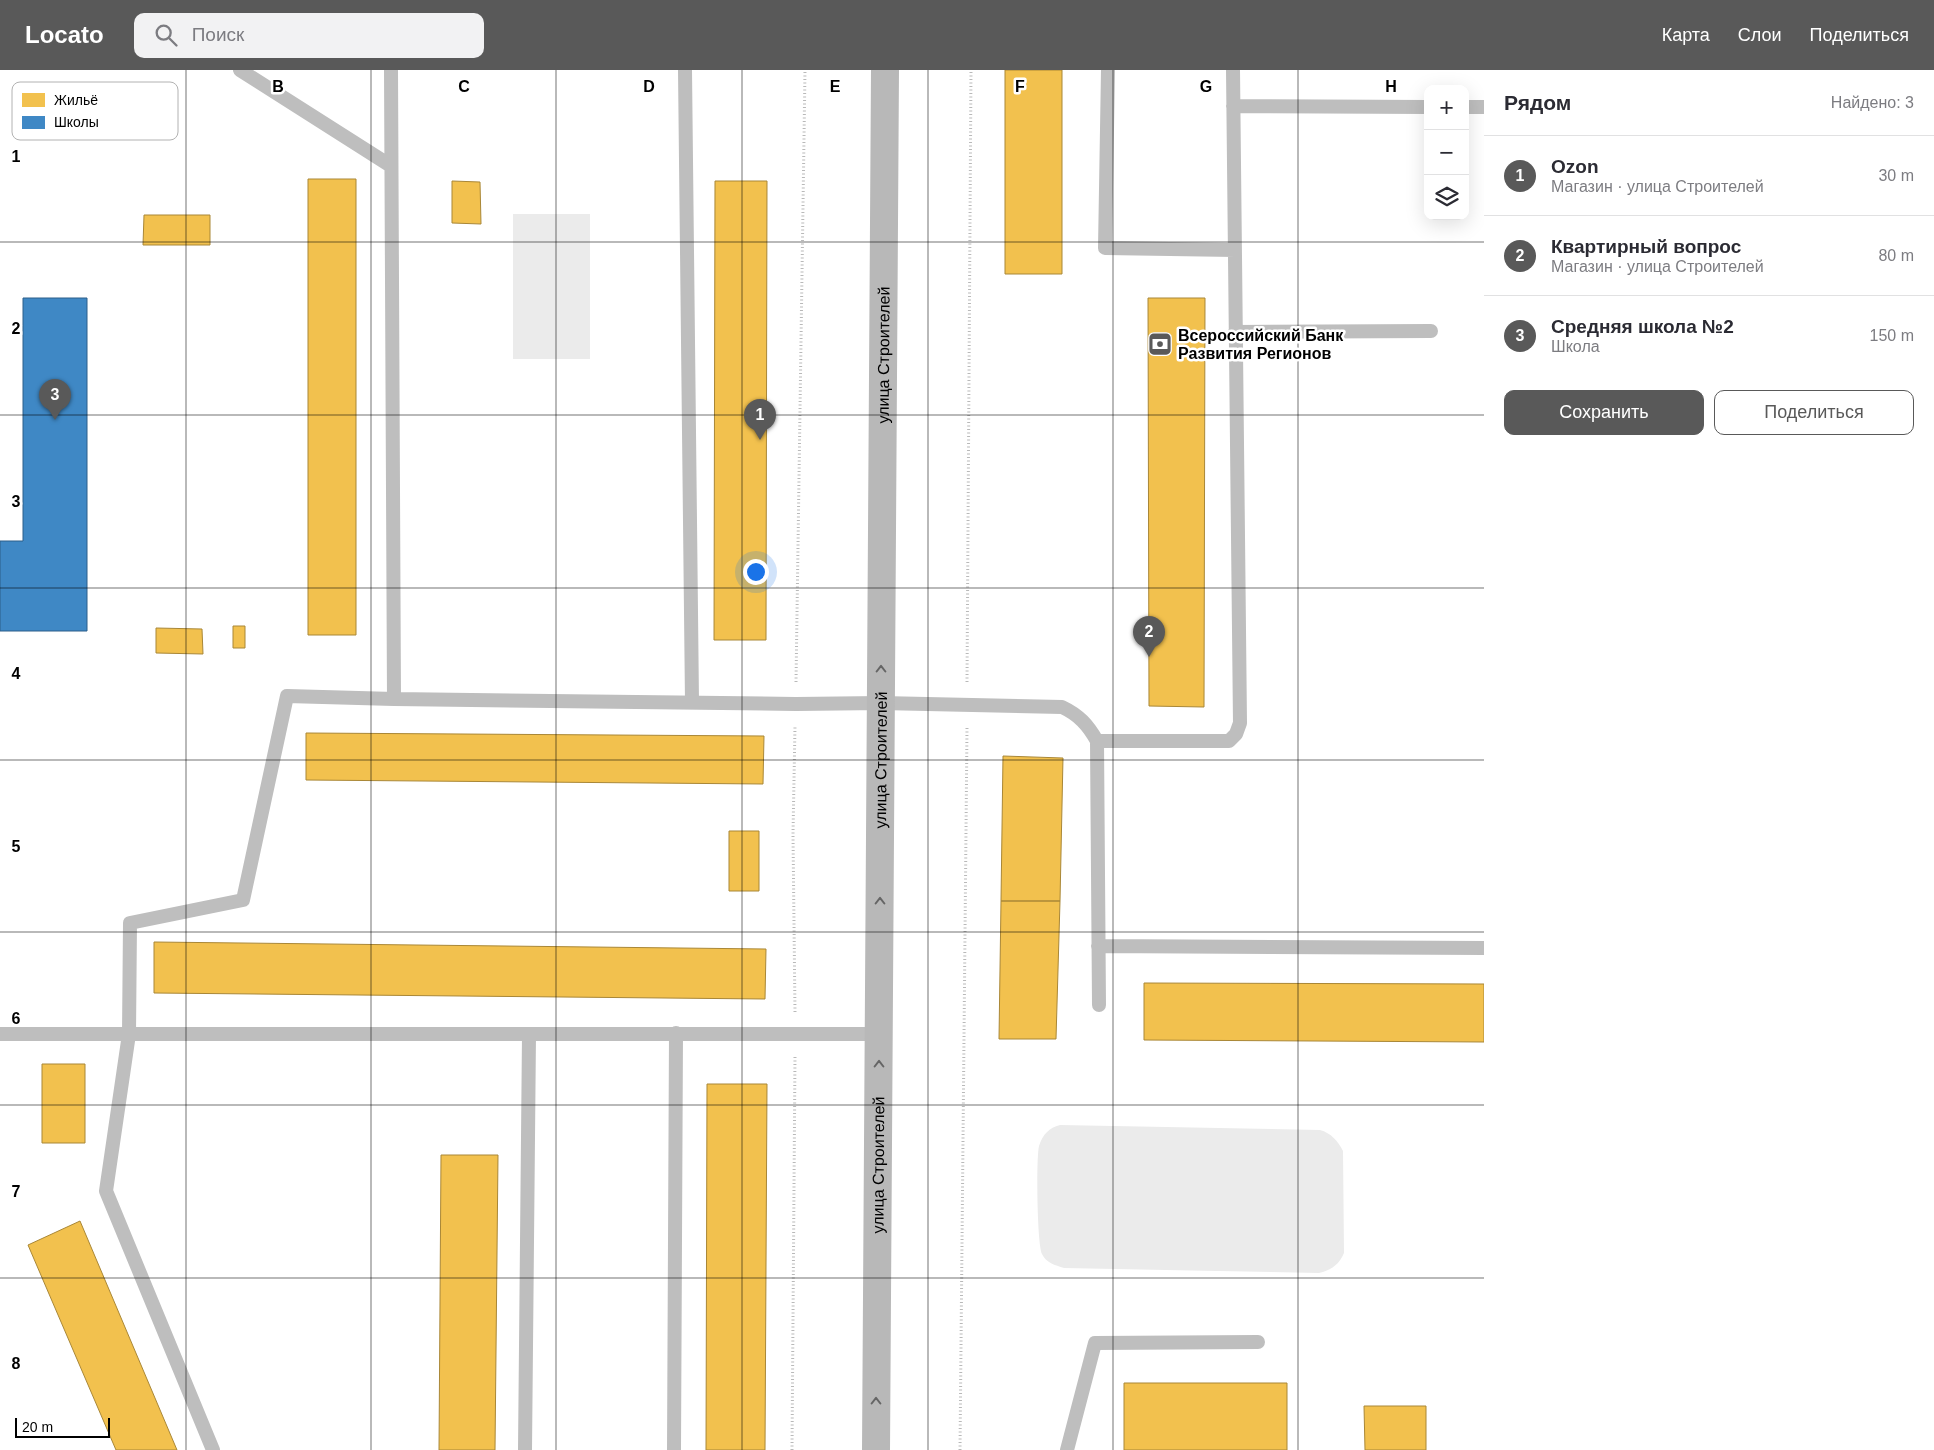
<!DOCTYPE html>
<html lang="ru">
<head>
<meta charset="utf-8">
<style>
	:root { --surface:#fff; --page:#f2f2f3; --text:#2b2b33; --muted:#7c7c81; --line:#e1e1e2; --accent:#595959 }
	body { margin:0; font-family:Helvetica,sans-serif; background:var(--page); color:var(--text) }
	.controls { position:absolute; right:15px; top:15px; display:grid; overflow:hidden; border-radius:10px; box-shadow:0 5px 20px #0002 }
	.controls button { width:45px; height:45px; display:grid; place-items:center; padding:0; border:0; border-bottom:1px solid var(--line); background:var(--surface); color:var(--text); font:25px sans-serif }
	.scale { position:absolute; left:15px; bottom:12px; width:95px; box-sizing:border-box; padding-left:5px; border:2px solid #000; border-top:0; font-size:14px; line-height:18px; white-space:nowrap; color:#000; -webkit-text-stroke:4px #fff; paint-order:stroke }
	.you { position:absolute; left:755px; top:501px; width:18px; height:18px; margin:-12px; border:4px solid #fff; border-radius:50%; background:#1a73e8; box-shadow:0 0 0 8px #1a73e833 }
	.badge { display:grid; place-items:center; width:32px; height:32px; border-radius:50%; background:var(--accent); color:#fff; font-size:16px; font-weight:700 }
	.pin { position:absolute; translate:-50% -41px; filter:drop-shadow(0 1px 2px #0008) }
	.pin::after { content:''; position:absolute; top:26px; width:18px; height:15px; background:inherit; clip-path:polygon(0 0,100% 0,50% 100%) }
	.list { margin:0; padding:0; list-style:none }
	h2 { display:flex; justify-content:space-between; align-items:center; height:65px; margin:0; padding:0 20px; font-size:21px }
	h2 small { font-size:16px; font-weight:400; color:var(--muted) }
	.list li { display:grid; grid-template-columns:32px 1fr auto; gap:15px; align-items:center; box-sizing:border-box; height:80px; padding:0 20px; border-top:1px solid var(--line) }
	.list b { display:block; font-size:19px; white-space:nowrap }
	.list p { margin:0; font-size:16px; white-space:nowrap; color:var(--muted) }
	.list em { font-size:16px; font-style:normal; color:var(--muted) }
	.actions { display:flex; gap:10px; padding:15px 20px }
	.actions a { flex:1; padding:11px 0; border:1px solid var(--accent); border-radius:10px; text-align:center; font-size:18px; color:var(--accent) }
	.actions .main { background:var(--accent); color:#fff }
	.icon { flex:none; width:28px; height:28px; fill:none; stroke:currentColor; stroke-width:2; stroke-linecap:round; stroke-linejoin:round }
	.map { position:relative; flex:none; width:1484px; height:1380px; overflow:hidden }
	header { display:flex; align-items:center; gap:30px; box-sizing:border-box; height:70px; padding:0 25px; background:var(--accent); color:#fff }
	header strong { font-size:24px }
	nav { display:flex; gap:28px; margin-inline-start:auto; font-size:18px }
	.search { width:350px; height:45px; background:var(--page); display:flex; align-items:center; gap:12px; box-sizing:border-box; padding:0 18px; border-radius:10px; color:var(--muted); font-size:19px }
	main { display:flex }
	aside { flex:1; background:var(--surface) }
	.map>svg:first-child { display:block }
	.green { fill:#ebebeb }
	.homes { fill:#f2c14e; stroke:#a98737 }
	.schools { fill:#3f88c5; stroke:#2c5f8a }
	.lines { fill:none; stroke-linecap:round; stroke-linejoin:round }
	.path { stroke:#b9b9b9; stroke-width:3; stroke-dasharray:1 2.5; stroke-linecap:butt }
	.lane { stroke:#bebebe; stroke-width:14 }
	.secondary { stroke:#b8b8b8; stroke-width:28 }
	.oneway { stroke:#656565 }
	.grid { fill:none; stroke:#000; stroke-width:1; stroke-opacity:0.55 }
	.labels { text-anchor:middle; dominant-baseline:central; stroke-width:5; stroke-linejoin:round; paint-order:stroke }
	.poi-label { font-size:16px; font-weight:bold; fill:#000; stroke:#fff; text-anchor:start }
	.street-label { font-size:16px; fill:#000; stroke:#fff }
	.key { fill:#fff; stroke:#b2b2b2; stroke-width:1 }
	.key-label { font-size:14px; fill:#000 }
	.grid-label { font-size:16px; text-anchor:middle; font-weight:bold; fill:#000; stroke:#fff; stroke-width:5; stroke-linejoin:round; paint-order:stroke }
</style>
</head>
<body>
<header>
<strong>Locato</strong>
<div class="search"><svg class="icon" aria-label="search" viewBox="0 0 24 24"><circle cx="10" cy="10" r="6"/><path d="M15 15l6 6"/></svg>Поиск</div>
<nav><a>Карта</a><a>Слои</a><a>Поделиться</a></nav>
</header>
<main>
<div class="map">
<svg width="1484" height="1380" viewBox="0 0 1484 1380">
	<rect width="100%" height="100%" fill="#fff"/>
	<path class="green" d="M513,144H590V289H513Z
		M1060,1055L1320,1060C1331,1063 1338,1071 1343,1081L1344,1183C1339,1195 1331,1200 1319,1203L1064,1198C1055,1195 1046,1193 1042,1184C1037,1174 1036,1088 1039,1076C1043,1064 1049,1058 1060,1055Z"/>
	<path class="homes" d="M1005,0H1062V204H1005Z
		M308,109H356V565H308Z
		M452,111L480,112L481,154L452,153Z
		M715,111H767L766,570H714Z
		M144,145H210V175H143Z
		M1148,228H1205L1204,637L1149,636Z
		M233,556H245V578H233Z
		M156,558L202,559L203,584L156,583Z
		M306,663L764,666L763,714L306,710Z
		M1003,686L1063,688L1060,831H1001Z
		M729,761H759V821H729Z
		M1001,831H1060L1056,969H999Z
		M154,872L766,879L765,929L154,923Z
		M1144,913L1484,914V972L1144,970Z
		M42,994H85V1073H42Z
		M707,1014H767L765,1380H706Z
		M441,1085H498L495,1380H439Z
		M80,1151L177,1380H116L28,1175Z
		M1124,1313H1287V1380H1124Z
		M1364,1336H1426V1380H1365Z"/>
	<path class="schools" d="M23,228H87V561H0V471H23Z"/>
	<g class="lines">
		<path class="path" d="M796,612L805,0
			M967,612L971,0
			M795,942L793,764L795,656
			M792,1380L795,986
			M960,1380L967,658"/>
		<path class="lane" d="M240,0L391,96
			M391,0L394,629
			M685,0L692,632
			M1108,0L1105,178L1235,180
			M1233,36L1428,37
			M1465,37H1484
			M1235,262L1431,261
			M1097,671H1229L1236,664L1240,653L1233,0
			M1098,876L1484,878
			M0,964H129L106,1121L213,1380
			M879,964H129L130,853L243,830L287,626L394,629L796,634L881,633L1062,637C1079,645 1088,655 1097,671L1099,935
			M525,1380L529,964
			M674,1380L676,963
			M1067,1380L1095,1273L1258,1272"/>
		<path class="secondary" id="s1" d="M876,1380L885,0"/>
	</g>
	<defs><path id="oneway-chevron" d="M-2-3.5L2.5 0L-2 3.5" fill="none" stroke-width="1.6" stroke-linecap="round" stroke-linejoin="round" transform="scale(1.25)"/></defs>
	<g class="oneway">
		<use href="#oneway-chevron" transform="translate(881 599) rotate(-90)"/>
		<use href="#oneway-chevron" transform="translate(880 831) rotate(-90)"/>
		<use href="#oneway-chevron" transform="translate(879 994) rotate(-90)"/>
		<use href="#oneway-chevron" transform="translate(876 1331) rotate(-90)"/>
	</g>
	<path class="grid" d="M186,0V1380M371,0V1380M556,0V1380M742,0V1380M928,0V1380M1113,0V1380M1298,0V1380M0,172H1484M0,345H1484M0,518H1484M0,690H1484M0,862H1484M0,1035H1484M0,1208H1484"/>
	<defs>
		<g id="bank-square" transform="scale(1.25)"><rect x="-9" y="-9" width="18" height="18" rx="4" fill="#595959" stroke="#fff"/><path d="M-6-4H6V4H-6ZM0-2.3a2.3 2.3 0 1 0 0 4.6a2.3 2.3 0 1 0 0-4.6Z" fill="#fff"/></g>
	</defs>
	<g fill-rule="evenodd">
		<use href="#bank-square" x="1160" y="274"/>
	</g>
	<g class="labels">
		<g class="poi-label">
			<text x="1178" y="265">Всероссийский Банк<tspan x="1178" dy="18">Развития Регионов</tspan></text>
		</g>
		<g class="street-label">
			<text stroke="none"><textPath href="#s1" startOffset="1095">улица Строителей</textPath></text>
			<text stroke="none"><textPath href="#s1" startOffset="690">улица Строителей</textPath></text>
			<text stroke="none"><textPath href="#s1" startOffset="285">улица Строителей</textPath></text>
		</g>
	</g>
	<rect x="12" y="12" width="166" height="58" rx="8" class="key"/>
	<rect x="22" y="23" width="23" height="14" fill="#f2c14e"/>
	<rect x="22" y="46" width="23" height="13" fill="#3f88c5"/>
	<g class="key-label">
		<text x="54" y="35">Жильё</text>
		<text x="54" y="57">Школы</text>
	</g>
	<g class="grid-label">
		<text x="278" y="22">B</text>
		<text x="464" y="22">C</text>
		<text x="649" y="22">D</text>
		<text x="835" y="22">E</text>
		<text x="1020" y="22">F</text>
		<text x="1206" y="22">G</text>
		<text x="1391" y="22">H</text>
		<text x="16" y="92">1</text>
		<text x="16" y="264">2</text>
		<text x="16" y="437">3</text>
		<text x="16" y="609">4</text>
		<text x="16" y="782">5</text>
		<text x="16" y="954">6</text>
		<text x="16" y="1127">7</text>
		<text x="16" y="1299">8</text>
	</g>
</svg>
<div class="controls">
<button>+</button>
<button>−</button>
<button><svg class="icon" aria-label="layers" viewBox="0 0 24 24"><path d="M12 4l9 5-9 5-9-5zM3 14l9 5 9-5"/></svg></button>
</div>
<div class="scale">20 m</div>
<div class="you"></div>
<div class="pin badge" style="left:760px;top:370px">1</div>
<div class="pin badge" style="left:1149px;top:587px">2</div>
<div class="pin badge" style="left:55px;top:350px">3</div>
</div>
<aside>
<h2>Рядом<small>Найдено: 3</small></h2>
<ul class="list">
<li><span class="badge">1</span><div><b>Ozon</b><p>Магазин · улица Строителей</p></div><em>30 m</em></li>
<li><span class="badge">2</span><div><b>Квартирный вопрос</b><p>Магазин · улица Строителей</p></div><em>80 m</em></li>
<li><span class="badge">3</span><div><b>Средняя школа №2</b><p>Школа</p></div><em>150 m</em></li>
</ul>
<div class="actions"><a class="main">Сохранить</a><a>Поделиться</a></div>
</aside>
</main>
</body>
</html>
